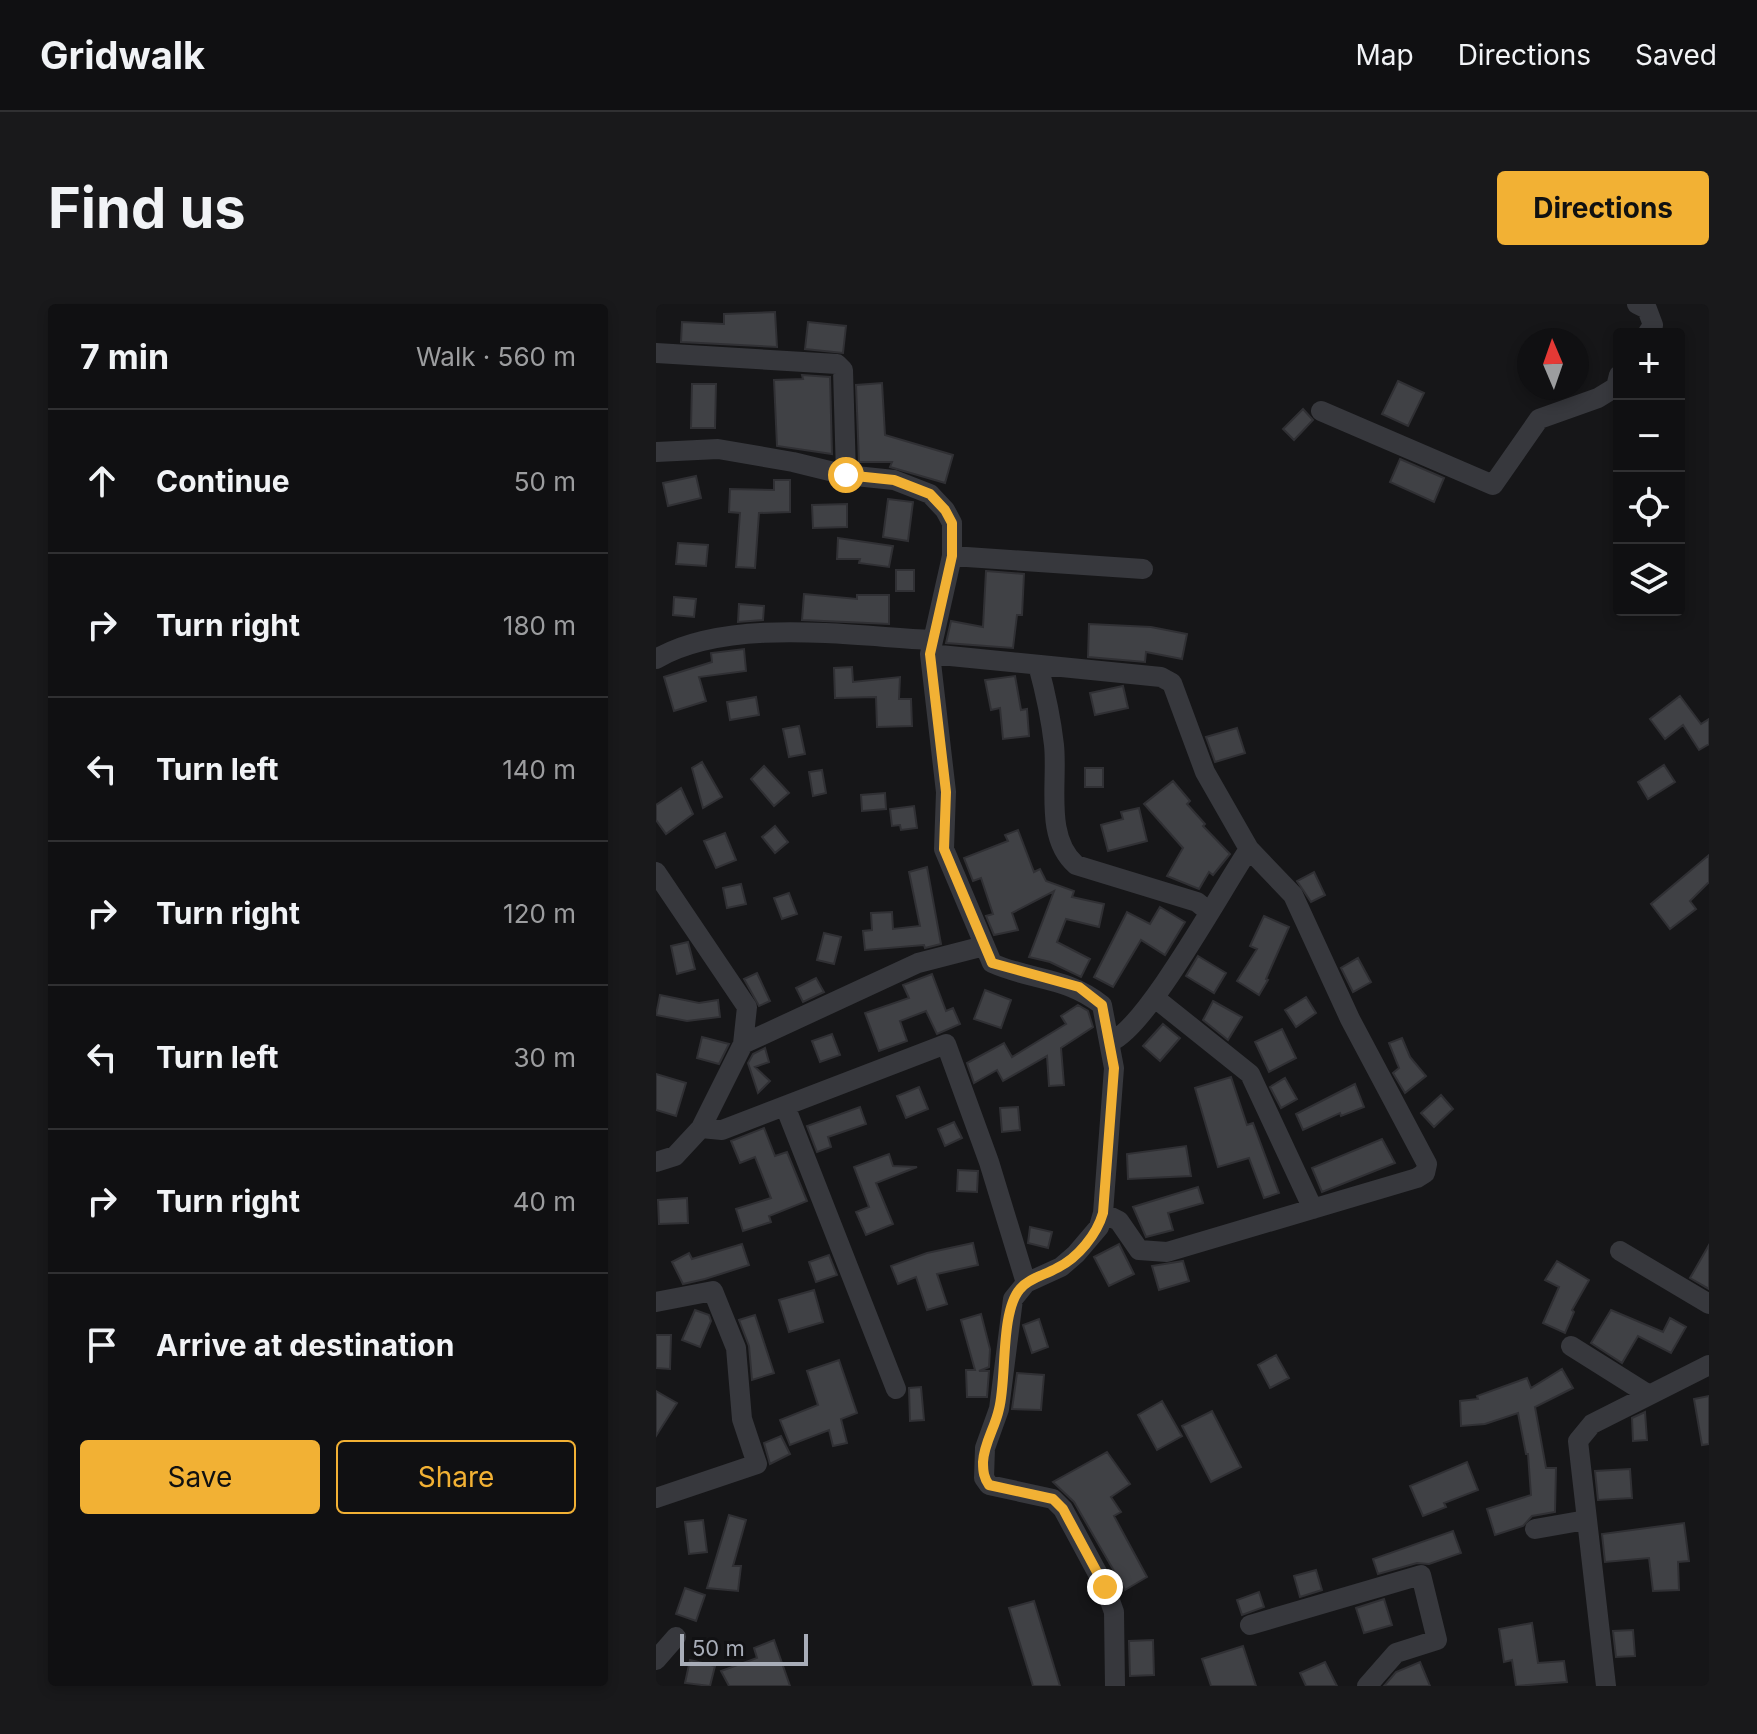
<!DOCTYPE html>
<html lang="en">
<head>
<meta charset="utf-8">
<style>
	:root { --surface:#101012; --page:#19191b; --text:#f1f3f6; --muted:#9c9d9f; --line:#303032; --accent:#f2b134 }
	body { margin:0; font-family:Inter,sans-serif; background:var(--page); color:var(--text) }
	.controls { position:absolute; right:24px; top:24px; display:grid; overflow:hidden; border-radius:8px; box-shadow:0 4px 12px #0003 }
	.controls button { width:72px; height:72px; display:grid; place-items:center; padding:0; border:0; border-bottom:2px solid var(--line); background:var(--surface); color:var(--text); font:40px sans-serif }
	.compass { position:absolute; left:861px; top:24px; width:72px; height:72px; border-radius:50%; background:var(--surface); box-shadow:0 4px 12px #0003; rotate:358deg }
	.scale { position:absolute; left:24px; bottom:20px; width:128px; box-sizing:border-box; padding-left:8px; border:4px solid #a8adb8; border-top:0; font-size:22px; line-height:28px; white-space:nowrap; color:#a8adb8; -webkit-text-stroke:6px #111113; paint-order:stroke }
	.stop { position:absolute; width:24px; height:24px; margin:-18px; border:6px solid #f2b134; border-radius:50%; background:#fff }
	.stop.end { background:#f2b134; border-color:#fff; box-shadow:0 2px 8px #0008 }
	.list { margin:0; padding:0; list-style:none }
	h2 { display:flex; justify-content:space-between; align-items:center; height:104px; margin:0; padding:0 32px; font-size:34px }
	h2 small { font-size:26px; font-weight:400; color:var(--muted) }
	.list li { display:grid; grid-template-columns:52px 1fr auto; gap:24px; align-items:center; box-sizing:border-box; height:144px; padding:0 32px; border-top:2px solid var(--line) }
	.list b { display:block; font-size:30px; white-space:nowrap }
	.list em { font-size:26px; font-style:normal; color:var(--muted) }
	.actions { display:flex; gap:16px; padding:24px 32px }
	.actions a { flex:1; padding:18px 0; border:2px solid var(--accent); border-radius:8px; text-align:center; font-size:28px; color:var(--accent) }
	.actions .main { background:var(--accent); color:#111 }
	.icon { flex:none; width:44px; height:44px; fill:none; stroke:currentColor; stroke-width:2; stroke-linecap:round; stroke-linejoin:round }
	.map { position:relative; flex:none; width:1053px; height:1382px; overflow:hidden; border-radius:8px }
	header { display:flex; align-items:center; gap:48px; box-sizing:border-box; height:112px; padding:0 40px; background:var(--surface); border-bottom:2px solid var(--line) }
	header strong { font-size:38px }
	nav { display:flex; gap:44px; margin-inline-start:auto; font-size:28px }
	.intro { display:flex; align-items:center; justify-content:space-between; box-sizing:border-box; height:192px; padding:0 48px }
	h1 { margin:0; font-size:56px }
	.button { padding:20px 36px; border-radius:8px; background:var(--accent); color:#111; font-size:28px; font-weight:700 }
	main { display:flex; gap:48px; padding:0 48px }
	aside { flex:1; background:var(--surface); border-radius:8px; box-shadow:0 4px 12px #0003 }
	.map>svg:first-child { display:block }
	.building { fill:#404145; stroke:#303034; stroke-width:2 }
	.lines { fill:none; stroke-linecap:round; stroke-linejoin:round }
	.minor { stroke:#37383d; stroke-width:20 }
	.route { stroke:#f2b134; stroke-width:10 }
</style>
</head>
<body>
<header>
<strong>Gridwalk</strong>
<nav><a>Map</a><a>Directions</a><a>Saved</a></nav>
</header>
<div class="intro"><h1>Find us</h1><a class="button">Directions</a></div>
<main>
<aside>
<h2>7 min<small>Walk · 560 m</small></h2>
<ul class="list">
<li><svg class="icon" aria-label="ahead" viewBox="0 0 24 24"><path d="M12 20V5M6 11l6-6 6 6"/></svg><div><b>Continue</b></div><em>50 m</em></li>
<li><svg class="icon" aria-label="right" viewBox="0 0 24 24"><path d="M7 20v-9h11M14 6l5 5-5 5"/></svg><div><b>Turn right</b></div><em>180 m</em></li>
<li><svg class="icon" aria-label="left" viewBox="0 0 24 24"><path d="M17 20v-9H6M10 6l-5 5 5 5"/></svg><div><b>Turn left</b></div><em>140 m</em></li>
<li><svg class="icon" aria-label="right" viewBox="0 0 24 24"><path d="M7 20v-9h11M14 6l5 5-5 5"/></svg><div><b>Turn right</b></div><em>120 m</em></li>
<li><svg class="icon" aria-label="left" viewBox="0 0 24 24"><path d="M17 20v-9H6M10 6l-5 5 5 5"/></svg><div><b>Turn left</b></div><em>30 m</em></li>
<li><svg class="icon" aria-label="right" viewBox="0 0 24 24"><path d="M7 20v-9h11M14 6l5 5-5 5"/></svg><div><b>Turn right</b></div><em>40 m</em></li>
<li><svg class="icon" aria-label="arrive" viewBox="0 0 24 24"><path d="M6 21V4h12l-3 4 3 4H6"/></svg><div><b>Arrive at destination</b></div></li>
</ul>
<div class="actions"><a class="main">Save</a><a>Share</a></div>
</aside>
<div class="map">
<svg width="1053" height="1382" viewBox="0 0 1053 1382">
	<rect width="100%" height="100%" fill="#161618"/>
	<path class="building" d="M119,8L121,43L25,38L26,18L68,20V10Z
		M152,18L190,22L187,49L149,45Z
		M146,71L174,73L176,150L121,142L118,76L147,75Z
		M742,77L768,89L752,122L726,110Z
		M226,79L229,131L297,151L289,179L234,163L236,158H203L200,81Z
		M36,80H60L59,124H35Z
		M647,105L657,116L638,136L627,125Z
		M744,155L788,174L778,198L734,178Z
		M40,172L45,194L12,202L7,179Z
		M118,176H134V208L103,209L99,264L80,263L84,209L73,208L74,185L118,186Z
		M232,195L257,198L252,237L227,233Z
		M191,200V223L157,224L156,201Z
		M182,234L237,242L233,263L203,259L204,255H181Z
		M22,239L52,241L50,262L20,260Z
		M240,266H258V287H240Z
		M330,267L368,270L366,311H361L357,344L290,339L295,317L327,323Z
		M148,290L201,295V291H233V320L146,316Z
		M18,293L40,295L38,313L17,311Z
		M83,300L108,302L107,316L82,318Z
		M433,320L495,323L531,330L526,355L490,348L489,358L432,353Z
		M88,345L90,367L43,373L50,397L18,407L8,373L56,358L55,349Z
		M196,363L197,378L244,373L243,395H255L256,422L221,423L220,393L179,394L178,364Z
		M359,372L365,406L371,405L373,432L347,435L344,404L335,406L329,376Z
		M467,382L472,404L439,411L434,389Z
		M1024,392L1045,420L1053,415V440L1043,446L1027,421L1009,435L994,415Z
		M100,393L103,411L74,416L71,398Z
		M143,422L149,450L133,453L127,425Z
		M581,424L589,449L559,458L550,433Z
		M46,458L66,493L47,504L36,464Z
		M1008,461L1019,478L992,495L982,478Z
		M108,462L133,489L118,502L95,475Z
		M429,464H447V483H429Z
		M166,466L170,489L157,492L153,468Z
		M517,477L534,497L531,500L549,520L547,522L574,550L557,571L553,568L543,585L511,572L527,544L488,500Z
		M25,484L37,510L10,530L0,516V501Z
		M229,489L230,505L206,507L205,491Z
		M258,502L261,524L245,526L244,521L236,522L234,505Z
		M483,504L491,537L452,547L445,521L467,515L465,508Z
		M119,522L132,538L119,549L106,533Z
		M362,526L378,568L384,565L390,577L418,587L416,593L448,600L443,623L410,615L401,638L434,655L425,673L394,658L373,653L398,587L356,609L362,626L338,631L330,612L337,610L325,574L317,577L308,554L352,537L349,531Z
		M69,529L80,556L60,564L48,537Z
		M1053,551V578L1034,597L1040,605L1014,625L995,600Z
		M271,563L285,640L269,644L268,641L209,646L207,627L216,626L215,609L236,608L237,625L264,622L253,568Z
		M658,568L669,591L655,598L641,577Z
		M85,580L90,600L71,604L67,584Z
		M133,589L141,610L126,615L118,594Z
		M504,603L529,618L509,651L485,636L457,683L438,673L471,608L494,620Z
		M608,612L633,623L610,675L612,676L603,691L581,677L601,645L594,642Z
		M168,629L185,633L178,660L161,656Z
		M32,638L39,665L21,670L15,642Z
		M542,652L570,669L558,689L530,672Z
		M702,654L715,678L697,688L685,664Z
		M101,669L114,697L103,702L88,675Z
		M276,670L290,707L297,704L304,720L281,730L270,707L244,717L251,737L223,747L209,709L253,694L247,681Z
		M160,674L168,688L147,698L140,684Z
		M329,686L355,696L345,724L318,715Z
		M4,691L43,699L62,696L64,713L31,717L0,711Z
		M650,693L660,709L640,723L629,706Z
		M557,697L586,713L572,736L547,716Z
		M422,701L432,707L437,723L405,744L408,781L393,782L391,752L347,777L341,766L318,779L311,759L348,739L356,753L410,720L405,712Z
		M507,720L524,734L504,757L487,742Z
		M626,725L640,754L613,768L599,738Z
		M176,730L184,751L164,758L156,737Z
		M46,733L73,740L63,760L41,754Z
		M746,734L754,753L770,772L749,789L737,769L743,764L733,739Z
		M109,744L113,758L99,763L114,777L102,789L92,759L97,750Z
		M0,770L30,779L20,812L0,806Z
		M575,773L591,821L597,819L623,889L608,894L593,854L562,863L539,784Z
		M629,774L641,795L625,804L614,783Z
		M699,780L708,803L685,812L684,809L647,826L640,810Z
		M263,783L272,805L250,814L241,792Z
		M785,791L797,805L778,823L765,809Z
		M204,803L210,820L172,833L175,843L161,848L151,822Z
		M362,803L364,826L346,828L344,804Z
		M298,818L306,834L289,842L282,825Z
		M108,824L119,852L131,848L151,897L113,912L115,918L87,927L80,905L115,894L99,853L84,859L75,837Z
		M726,835L739,859L666,888L656,864Z
		M530,842L535,872L472,875L471,850Z
		M233,850L237,862L261,863L220,879L237,920L210,931L200,908L213,903L198,863Z
		M302,866L322,867L321,888L301,887Z
		M542,883L547,899L512,909L517,926L490,933L477,903Z
		M31,894L32,919L3,920L2,896Z
		M374,923L396,928L392,944L372,939Z
		M317,939L322,961L281,970L291,1000L271,1006L260,973L242,980L235,962L271,949Z
		M86,940L93,961L49,975L27,980L16,958L33,949L36,955Z
		M463,940L478,970L453,982L438,953Z
		M1053,941V985L1034,974Z
		M173,951L181,971L160,978L153,958Z
		M527,957L533,977L503,986L496,962Z
		M901,957L933,976L916,1006L918,1008L909,1029L887,1019L903,983L889,976Z
		M158,986L167,1018L133,1028L123,996Z
		M39,1006L53,1011L55,1017L44,1043L26,1036Z
		M955,1006L1007,1028L1014,1014L1030,1023L1015,1049L982,1032L966,1059L935,1039Z
		M325,1010L334,1045L333,1063L323,1067H333L331,1093H311L310,1066H319L305,1016Z
		M99,1011L118,1069L96,1076L93,1042L83,1016Z
		M383,1015L392,1043L376,1049L367,1021Z
		M0,1031H15L14,1065L0,1064Z
		M620,1051L633,1074L614,1084L602,1061Z
		M183,1056L201,1109L185,1115L191,1139L177,1142L173,1126L134,1141L124,1116L162,1101L151,1067Z
		M906,1065L917,1084L879,1103L890,1164H900L899,1208L876,1212L867,1222L839,1231L831,1205L875,1191L872,1150H870L862,1109L829,1120L805,1122L804,1097L822,1095L821,1092L871,1074L875,1084Z
		M361,1069L388,1071L385,1106L356,1105Z
		M265,1083L268,1116L254,1117L253,1084Z
		M0,1087L21,1099L0,1132Z
		M1053,1092V1140L1046,1141L1038,1095Z
		M506,1097L526,1132L501,1146L482,1111Z
		M556,1107L585,1163L555,1178L526,1122Z
		M989,1108L991,1136L977,1137L976,1114Z
		M125,1132L134,1150L114,1160L108,1139Z
		M451,1148L474,1180L455,1193L465,1208L458,1212L491,1273L469,1286L418,1198L397,1178Z
		M811,1158L822,1186L788,1199L790,1203L767,1212L754,1182Z
		M974,1165L976,1194L942,1196L939,1167Z
		M73,1211L90,1216L77,1262H85L82,1287L51,1284Z
		M47,1216L51,1248L33,1250L29,1218Z
		M1028,1219L1033,1257L1022,1258L1023,1286L997,1287L993,1254L949,1258L946,1230Z
		M797,1227L805,1249L773,1260L761,1259L722,1270L717,1255Z
		M660,1266L666,1286L644,1293L638,1272Z
		M29,1284L49,1291L40,1317L20,1310Z
		M603,1288L608,1303L586,1311L581,1296Z
		M728,1295L736,1321L708,1329L700,1304Z
		M378,1297L404,1382H377L353,1304Z
		M876,1319L882,1359L908,1357L911,1378L860,1382L856,1356L848,1358L843,1325Z
		M977,1326L979,1352L960,1353L957,1327Z
		M118,1336L134,1382H73L65,1367L101,1354L98,1344Z
		M497,1336L498,1371L474,1372L473,1337Z
		M587,1342L600,1382H555L546,1355Z
		M34,1356L59,1362L54,1382L29,1379Z
		M669,1358L681,1382H650L644,1369Z
		M764,1358L774,1382H728L740,1368Z"/>
	<g class="lines">
		<path class="minor" d="M981,0L991,5L997,21L991,30
			M0,49L181,60L187,66L190,171
			M665,107L837,181L883,115L942,94L960,83L963,71
			M0,148L62,145L137,158L190,171L238,176L274,190L289,206L296,219V252L274,350L290,488L288,545L336,659C376,677 409,672 446,701L458,764L447,909L443,923L420,950L405,963L370,979L357,995L343,1105L329,1144L328,1174L333,1181L397,1195L407,1205L449,1283L458,1308L459,1382
			M296,252L487,265
			M274,350L505,373L516,379L549,468L593,545L637,591L694,715L771,860L769,869L761,874L511,948L483,946L463,917L447,909
			M0,355C73,313 193,332 275,336
			M382,361C389,387 395,414 398,441C402,479 388,533 420,561L541,598L552,607
			M0,568L91,703L87,740L45,824L66,826L290,740L333,858L370,979
			M499,694L594,770L657,905
			M456,737C492,721 566,585 593,545
			M87,740L262,659L328,642
			M129,802L240,1085
			M0,858L19,852L45,824
			M964,947L1053,1000
			M0,998L57,987L80,1044L86,1115L101,1160L0,1194
			M915,1042L993,1091
			M879,1225L930,1216
			M594,1321L765,1271L781,1336L740,1349L711,1382
			M0,1356L20,1333
			M950,1382L922,1137L936,1120L1053,1061"/>
	</g>
	<g class="lines">
		<path class="route" d="M190,171L238,176L274,190L289,206L296,219V252L274,350L290,488L288,545L336,659L423,683L446,701L458,764L447,909C441,930 422,954 401,964C389,971 373,974 364,985C344,1008 351,1075 343,1105C339,1124 328,1139 327,1158C327,1168 328,1174 333,1181L397,1195L407,1205L449,1283"/>
	</g>
</svg>
<div class="controls">
<button>+</button>
<button>−</button>
<button><svg class="icon" aria-label="locate" viewBox="0 0 24 24"><circle cx="12" cy="12" r="6"/><path d="M12 2v4M12 18v4M2 12h4M18 12h4"/></svg></button>
<button><svg class="icon" aria-label="layers" viewBox="0 0 24 24"><path d="M12 4l9 5-9 5-9-5zM3 14l9 5 9-5"/></svg></button>
</div>
<svg class="compass" viewBox="-18 -18 36 36"><path d="M0-13l5 13h-10z" fill="#e53935"/><path d="M0 13l5-13h-10z" fill="#9c9d9f"/></svg>
<div class="scale">50 m</div>
<div class="stop" style="left:190px;top:171px"></div>
<div class="stop end" style="left:449px;top:1283px"></div>
</div>
</main>
</body>
</html>
